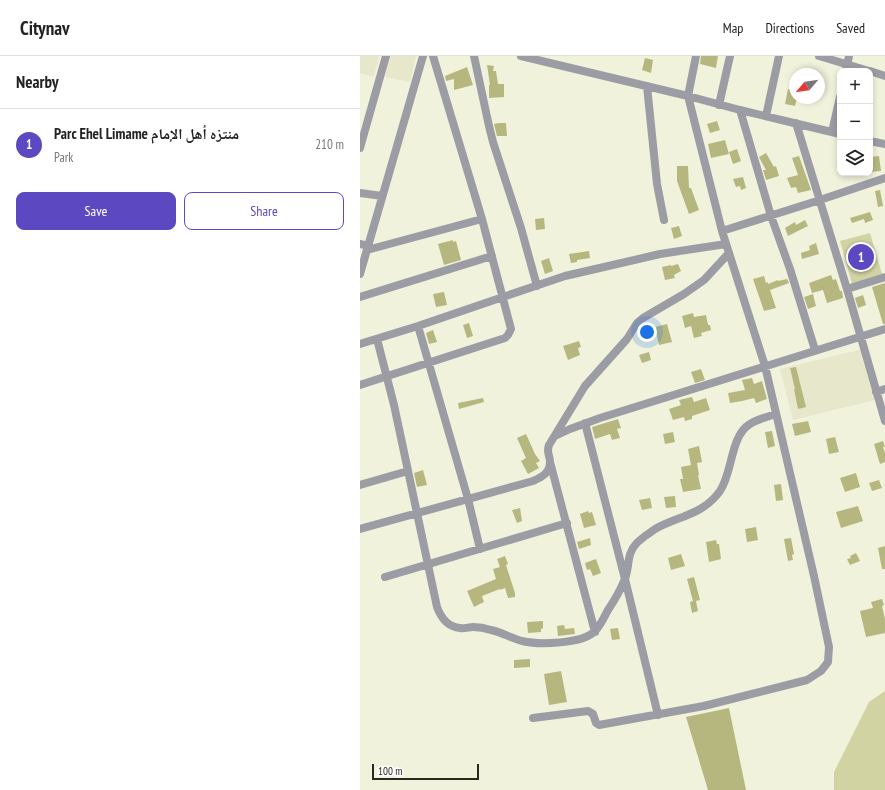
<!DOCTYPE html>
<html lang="en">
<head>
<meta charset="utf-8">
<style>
	:root { --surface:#fff; --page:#f6f6f6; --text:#222; --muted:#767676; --line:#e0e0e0; --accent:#5c49c1 }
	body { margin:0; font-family:"PT Sans Narrow","Noto Naskh Arabic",sans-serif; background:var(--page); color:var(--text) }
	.controls { position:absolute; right:12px; top:12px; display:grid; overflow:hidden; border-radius:8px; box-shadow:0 2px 6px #0003 }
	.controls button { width:36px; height:36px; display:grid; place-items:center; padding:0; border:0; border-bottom:1px solid var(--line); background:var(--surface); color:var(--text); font:20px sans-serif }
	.compass { position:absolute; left:429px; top:12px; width:36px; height:36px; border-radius:50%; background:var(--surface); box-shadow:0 2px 6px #0003; rotate:241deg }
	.scale { position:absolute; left:12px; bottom:10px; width:107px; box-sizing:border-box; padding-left:4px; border:2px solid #282820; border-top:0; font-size:11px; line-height:14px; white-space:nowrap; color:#282820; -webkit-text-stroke:3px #fff; paint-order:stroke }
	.you { position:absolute; left:287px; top:276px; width:14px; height:14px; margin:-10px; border:3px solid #fff; border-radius:50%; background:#1a73e8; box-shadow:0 0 0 6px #1a73e833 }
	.badge { display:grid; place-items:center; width:26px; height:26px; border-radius:50%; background:var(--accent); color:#fff; font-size:13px; font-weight:700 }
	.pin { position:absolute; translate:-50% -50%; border:2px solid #fff; box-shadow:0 1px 4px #0006 }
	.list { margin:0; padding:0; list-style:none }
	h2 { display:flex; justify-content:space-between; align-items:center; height:52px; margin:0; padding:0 16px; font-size:17px }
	h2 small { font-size:13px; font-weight:400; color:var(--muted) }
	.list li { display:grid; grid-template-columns:26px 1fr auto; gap:12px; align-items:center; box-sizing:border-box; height:72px; padding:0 16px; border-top:1px solid var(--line) }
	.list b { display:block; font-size:15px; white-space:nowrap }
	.list p { margin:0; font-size:13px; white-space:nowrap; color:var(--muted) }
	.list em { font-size:13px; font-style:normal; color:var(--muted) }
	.actions { display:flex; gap:8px; padding:12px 16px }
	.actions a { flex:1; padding:9px 0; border:1px solid var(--accent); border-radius:8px; text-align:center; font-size:14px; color:var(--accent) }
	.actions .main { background:var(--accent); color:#fff }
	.icon { flex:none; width:22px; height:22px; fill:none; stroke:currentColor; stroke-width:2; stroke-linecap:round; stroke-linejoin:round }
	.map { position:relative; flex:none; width:525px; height:734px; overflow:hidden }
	header { display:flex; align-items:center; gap:24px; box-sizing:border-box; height:56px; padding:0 20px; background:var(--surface); border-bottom:1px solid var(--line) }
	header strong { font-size:19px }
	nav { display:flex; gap:22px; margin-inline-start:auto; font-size:14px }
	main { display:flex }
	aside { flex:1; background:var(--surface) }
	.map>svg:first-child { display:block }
	.built { fill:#e7e8cb }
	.green { fill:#d2d3a3 }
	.building { fill:#b6b77f }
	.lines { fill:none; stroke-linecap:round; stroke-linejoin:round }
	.street { stroke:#9c9ca5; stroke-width:8 }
</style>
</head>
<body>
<header>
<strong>Citynav</strong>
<nav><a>Map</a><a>Directions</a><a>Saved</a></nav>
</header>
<main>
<aside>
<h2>Nearby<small></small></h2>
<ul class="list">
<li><span class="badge">1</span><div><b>Parc Ehel Limame منتزه أهل الإمام</b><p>Park</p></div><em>210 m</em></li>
</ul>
<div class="actions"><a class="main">Save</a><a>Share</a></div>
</aside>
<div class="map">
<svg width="525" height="734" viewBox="0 0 525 734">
	<rect width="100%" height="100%" fill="#f1f2dc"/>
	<path class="built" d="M0,0H19L14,21L0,17Z
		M29,0H56L50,26L25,21Z
		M502,293L515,344L433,364L420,313Z"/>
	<path class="green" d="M510,177L522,218L492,228L480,185Z
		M525,635V734H474V716L509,646Z"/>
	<path class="building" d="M341,0H358L356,12L340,8Z
		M285,2L293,4L291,17L282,14Z
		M127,9L134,10L133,15H136L138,28H144V41L129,42V29H130Z
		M107,11L113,29L94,34V23L86,25L85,20Z
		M428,33L435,35V42H437L435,50L425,48Z
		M357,65L360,74L350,77L347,68Z
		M139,67H146L147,80H137L134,68Z
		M365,84L369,98L351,102L348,88Z
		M377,93L381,105L373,108L369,96Z
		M406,97L414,111L416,110L419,120L406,124L403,114H406L401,105L399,101Z
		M439,100L451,134L438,137L436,131L431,132L427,122L438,119L432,102Z
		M519,100L521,115L510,116V101Z
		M317,110H328L329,132H331L339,154L329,158L317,125Z
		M383,121L386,132L381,134L380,130L376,131L373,123Z
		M520,134L523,150L518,151L515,135Z
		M510,156L513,164L505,167L504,163L492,167L490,162Z
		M184,162L185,173L176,174L175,163Z
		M445,164L448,170L428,180L425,172L435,166L436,169Z
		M319,170L322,180L314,183L311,172Z
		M93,184V186L96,185L101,204L84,209L78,188Z
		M456,187L459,198L442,203L441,197L450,194L449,190Z
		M229,195L230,202L217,204V206L211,207L209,198Z
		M189,202L193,215L185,218L181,205Z
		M318,208L321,215L314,219L315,222L305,224L302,211L311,209V210Z
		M471,219L473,224L476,223L480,235H482L483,242L467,247L463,234L452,237L449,227Z
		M404,220L406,227L408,226V228L418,224V225L427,223L429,227L410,234L416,252L404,255L393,223Z
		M525,227V268H523L512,231Z
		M84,236L87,249L76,251L73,238Z
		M453,238L456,250L448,253L444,241Z
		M503,239L506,249L498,252L495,242Z
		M333,257L334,261L346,259L348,269H350L351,274L341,277L342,280L334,282L331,270L325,272L322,260Z
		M109,267L113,280L107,282L103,269Z
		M307,268L312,286L299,289L295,271Z
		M73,274L77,286L69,288L66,277Z
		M219,285L221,291L218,292L220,299L208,304L203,290Z
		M289,296L291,304L282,307L279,299Z
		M436,311L446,351L438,353L434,333H435L430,312Z
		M341,313L345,324L335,327L331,316Z
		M392,322L394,328L402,325L407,343L396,347L394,342L382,345L370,347L368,337L385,334L382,324Z
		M332,341L334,346L346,342L350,354L332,360V363L325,365L324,361L313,364L309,353L321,349L319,344Z
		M123,342L124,346L99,353L98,347Z
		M258,363L261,372L257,373L260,382L252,384L250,378L235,383L232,371Z
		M448,365L451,376L435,380L432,368Z
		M412,375L415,390L408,392L405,376Z
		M313,376L315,386L305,388L303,378Z
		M166,378L175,398L180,405L176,407L179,412L168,418L161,405L166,402L157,382Z
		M475,381L479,396L469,398L466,383Z
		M523,385L525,391H523L525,397V406L520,408L514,388Z
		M339,390L342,406L337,407L339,419H338L341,433L323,436L320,423H323L321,411L331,409L328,393Z
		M63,414L67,429L57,431L54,417Z
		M496,417L500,431L485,436L480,422Z
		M519,424L522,432L512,435L509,427Z
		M421,428L423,444L416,445L414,429Z
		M315,440L316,451L306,452L304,441Z
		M290,442L292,452L282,454L279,444Z
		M498,450L503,465L481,472L476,456Z
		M160,452L162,465L157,467L152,454Z
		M228,455L229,457L232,456L236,469L224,472L220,458Z
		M396,471L398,484L387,486L385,473Z
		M230,482L231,489L219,493L217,486Z
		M431,482L434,498L432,499L433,504L428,505L424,483Z
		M356,484L357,488H359L361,503L349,506L346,486Z
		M525,490V513H522L518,492Z
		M496,497L500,505L490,509L487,503L491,502L490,500Z
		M321,498L325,510L311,514L308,502Z
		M145,500L148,508L146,509L155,537V541L148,542L145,532L140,534V533L122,540L124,546L114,551L107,535L136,523L133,513L140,511L137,503Z
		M236,503L241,517L233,520L230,513L227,514L225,507Z
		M334,521L340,544L336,545L338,555L332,557L330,546L333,545L327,523Z
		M522,543L524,549L522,550L525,563V577L506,581L500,555L513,552L511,546Z
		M183,565V572L181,573V576L168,577L167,566Z
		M204,569L205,573L214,572L215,578L198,580L197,570Z
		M258,572L260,583L252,584L250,573Z
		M170,603V611L154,612V604Z
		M201,615L207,646L189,649L184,618Z
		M369,652L386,734H348L326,661Z"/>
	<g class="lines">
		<path class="street" d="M114,0L129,70L133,86L161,172L177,230
			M161,0L328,40L380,54L480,78
			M459,0L509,15
			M486,15L489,0
			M510,15L525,20
			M287,30L297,128L304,164
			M359,49L370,0
			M380,54L411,160L430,213L455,294
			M406,60L419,0
			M436,67L487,233L525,365
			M472,76L480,41
			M510,85L525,88
			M0,92L26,0
			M0,137L22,140
			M362,175L460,144L525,122
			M0,188L8,190
			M7,194L122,163
			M0,218L63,0
			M487,233L525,221
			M0,241L132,200
			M58,270L108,443L120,493
			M17,283L34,349L77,551C81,562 88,571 100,572C104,573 109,571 113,571C119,571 125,572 131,574C141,576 151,582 162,585C179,589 223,588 235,575C241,569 244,561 248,554C254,545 260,535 264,525C270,513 266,498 276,488C278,485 282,483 285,480C289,478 292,475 295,473C318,460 343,459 360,435C373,416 370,380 390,368C398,363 407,361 416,358
			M0,288L58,270L143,241L205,220L300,198L366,188
			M0,329L145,282L148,279L151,273L122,163L73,0
			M516,336L525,333
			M225,367L265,523L298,659
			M195,380L210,373L240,362L525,273
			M190,406L235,576
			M0,429L48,415
			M0,473L173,425C182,421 190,417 190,406C190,399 186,397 189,389L225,330L267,283L277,267L283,262L324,238L344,224L369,197
			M25,521L207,467
			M173,662L228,655L233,658L236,667L239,669L344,650L447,624L461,615L468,606L469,591L454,520L405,310L362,175L328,40L336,0"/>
	</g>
</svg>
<div class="controls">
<button>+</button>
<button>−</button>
<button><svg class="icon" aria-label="layers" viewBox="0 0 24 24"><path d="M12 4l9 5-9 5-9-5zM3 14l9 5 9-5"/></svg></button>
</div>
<svg class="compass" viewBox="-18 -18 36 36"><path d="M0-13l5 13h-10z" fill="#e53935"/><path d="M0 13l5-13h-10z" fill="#767676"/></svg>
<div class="scale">100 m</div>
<div class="you"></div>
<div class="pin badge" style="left:501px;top:201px">1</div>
</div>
</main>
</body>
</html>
